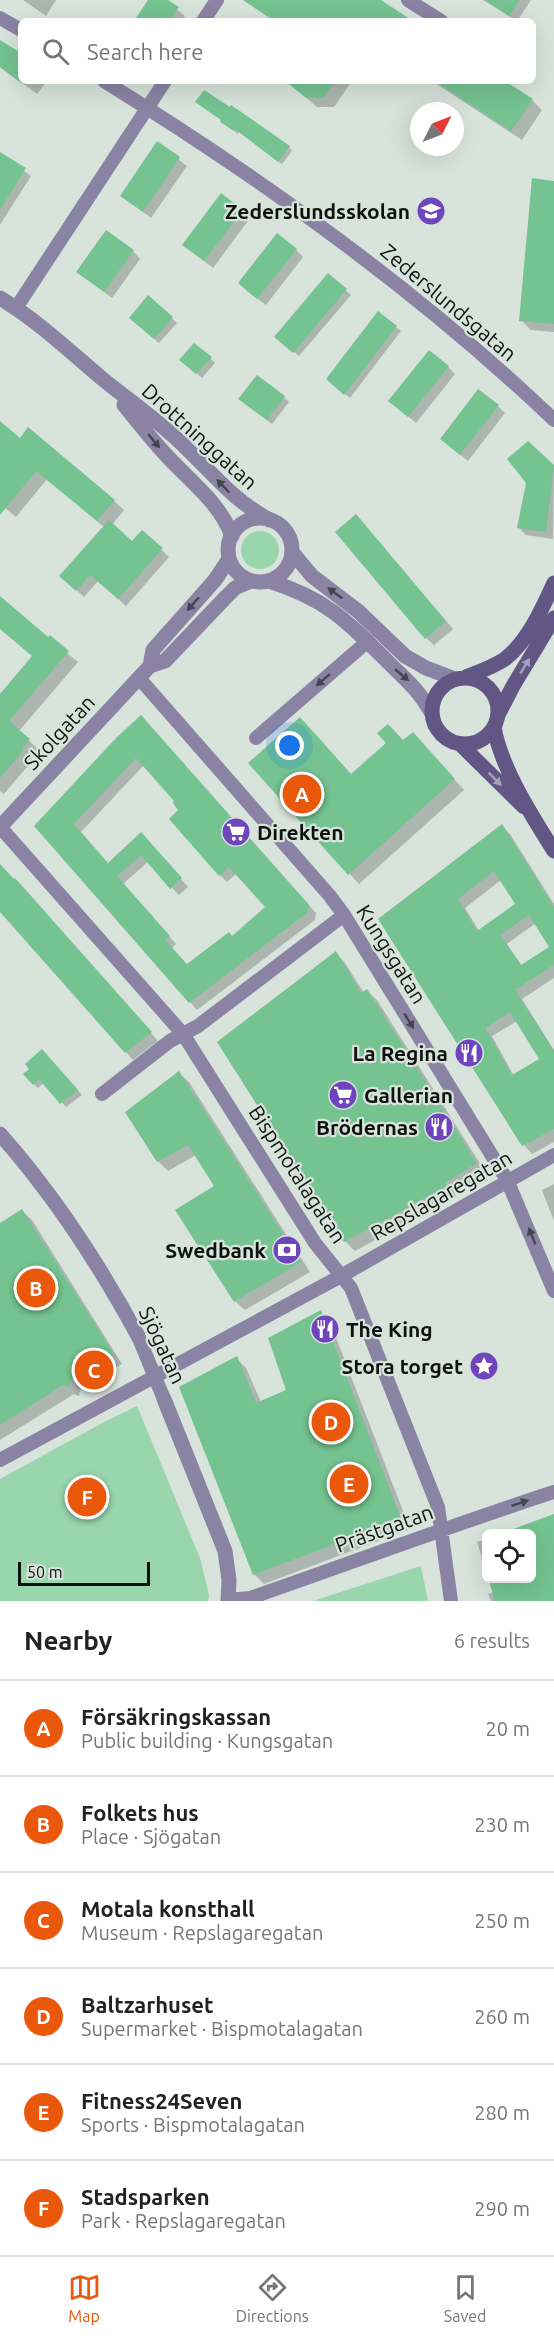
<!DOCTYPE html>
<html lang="en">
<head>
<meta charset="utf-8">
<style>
	:root { --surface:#fff; --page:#f6f6f6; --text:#222; --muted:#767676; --line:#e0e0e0; --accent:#ea580c }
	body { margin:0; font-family:Ubuntu,sans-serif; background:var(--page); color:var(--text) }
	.controls { position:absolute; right:18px; bottom:18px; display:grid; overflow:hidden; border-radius:9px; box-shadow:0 6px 24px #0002 }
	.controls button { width:54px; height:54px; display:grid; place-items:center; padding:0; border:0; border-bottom:2px solid var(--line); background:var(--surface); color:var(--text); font:30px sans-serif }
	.compass { position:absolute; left:410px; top:102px; width:54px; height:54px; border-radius:50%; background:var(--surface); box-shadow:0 6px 24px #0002; rotate:48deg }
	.scale { position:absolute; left:18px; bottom:15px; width:132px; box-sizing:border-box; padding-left:6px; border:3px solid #0d120f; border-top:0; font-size:16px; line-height:21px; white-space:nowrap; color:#0d120f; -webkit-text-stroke:4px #d7e3db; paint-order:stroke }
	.you { position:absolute; left:290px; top:746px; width:21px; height:21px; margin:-15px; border:4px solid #fff; border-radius:50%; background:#1a73e8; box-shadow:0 0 0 9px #1a73e833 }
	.badge { display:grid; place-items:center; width:39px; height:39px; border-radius:50%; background:var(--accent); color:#fff; font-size:20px; font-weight:700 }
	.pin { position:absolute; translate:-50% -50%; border:3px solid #fff; box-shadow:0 2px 6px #0006 }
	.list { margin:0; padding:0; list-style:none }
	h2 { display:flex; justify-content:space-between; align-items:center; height:78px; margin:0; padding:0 24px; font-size:26px }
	h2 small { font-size:20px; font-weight:400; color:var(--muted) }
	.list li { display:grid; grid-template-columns:39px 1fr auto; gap:18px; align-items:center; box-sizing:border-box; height:96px; padding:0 24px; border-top:2px solid var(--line) }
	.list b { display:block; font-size:22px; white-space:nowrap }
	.list p { margin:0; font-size:20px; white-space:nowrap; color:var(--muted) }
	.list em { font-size:20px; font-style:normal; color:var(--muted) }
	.icon { flex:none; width:33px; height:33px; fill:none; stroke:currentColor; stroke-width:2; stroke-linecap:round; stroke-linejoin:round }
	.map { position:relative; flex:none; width:554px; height:1601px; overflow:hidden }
	.search { position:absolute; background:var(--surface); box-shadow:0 6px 24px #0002; left:18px; right:18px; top:18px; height:66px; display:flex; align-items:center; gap:15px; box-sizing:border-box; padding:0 21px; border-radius:9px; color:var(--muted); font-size:22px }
	.sheet { height:654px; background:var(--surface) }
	nav { display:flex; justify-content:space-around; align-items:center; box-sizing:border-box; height:84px; border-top:2px solid var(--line); background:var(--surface); font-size:16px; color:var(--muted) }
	nav a { display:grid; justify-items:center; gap:3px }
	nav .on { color:var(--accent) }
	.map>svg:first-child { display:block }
	.green { fill:#99d6ad }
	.shadow { fill:#0003; fill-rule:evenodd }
	.building { fill:#74c390; fill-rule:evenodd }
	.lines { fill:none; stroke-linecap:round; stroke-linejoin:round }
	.minor { stroke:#8a83a3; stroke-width:14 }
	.tertiary { stroke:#8a83a3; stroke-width:15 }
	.secondary { stroke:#625685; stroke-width:15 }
	.oneway { fill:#454552 }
	.oneway2 { fill:#a2a4b4 }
	.labels { text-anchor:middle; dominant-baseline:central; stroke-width:4.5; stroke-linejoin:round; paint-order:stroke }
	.poi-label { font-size:21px; font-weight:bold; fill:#0d120f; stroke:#d7e3db; text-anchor:end }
	.street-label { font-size:21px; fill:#0d120f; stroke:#d7e3db }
</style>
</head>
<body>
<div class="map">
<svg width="554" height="1601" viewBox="0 0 554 1601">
	<rect width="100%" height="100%" fill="#d7e3db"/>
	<path class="green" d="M241 550a19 19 0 1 1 38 0a19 19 0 1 1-38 0Z
		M137,1406L200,1558L209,1595L208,1601H0V1479L106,1421Z
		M421,1566L428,1601H313Z"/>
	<path class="shadow" d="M23,0H56L46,16Z
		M150,0H166L185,16L182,21H135Z
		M483,0H531L517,21Z
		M0,42L21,55V81H47L37,94L0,67Z
		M293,81H352L334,107H317L294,87Z
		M432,81H503L532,100L542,110L522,140Z
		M222,122L289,147L292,151L282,164L239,132L238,134Z
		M158,143L187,166L151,218L122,196Z
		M0,154L31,176L0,225Z
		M554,182V332L531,330L521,320Z
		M242,211L250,218L213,268L192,252Z
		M296,250L303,257L266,305L247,291Z
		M133,251L140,259L112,298L78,272Z
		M328,275L351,295L299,356L281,341Z
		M172,318L177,323L159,343L135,322Z
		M396,327L401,331L350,398L332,384Z
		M210,358L215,363L202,378L186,364Z
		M448,367L455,374L416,423L390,401Z
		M284,397L289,402L272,424L245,404Z
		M498,406L505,413L468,461L442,439Z
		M0,423L20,440L114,501L124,510L112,525L133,543L143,532L169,557L126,606L98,581L84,597L69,583L104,527L47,479L16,517L0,504Z
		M528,443L554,467L553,539L526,535L519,528L527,483Z
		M363,524L453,629L434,645L426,638Z
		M0,598L78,662L19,731L39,750L31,759L32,761L4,794L0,791V696L34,657L0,628Z
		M148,724L316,913L315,920L197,1010L36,826ZM144,765L176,801L220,875L227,882L237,873L267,907L232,938L187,966L172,948L176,944L123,884L148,862L179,895L188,887L148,841L108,865L80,833Z
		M404,742L422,744L464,790L359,884L250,763L351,775Z
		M502,826L510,834L554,904V978L522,999L554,1050V1142L532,1154L524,1145L380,919ZM501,880L517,904L479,931L465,908ZM536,923L551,948L522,966L507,944ZM517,1021L541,1060L514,1076L492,1036Z
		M0,880L23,887L158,1041L133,1060L126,1052L0,910Z
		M336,953L345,963L364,993L367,991L377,1000L486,1173L454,1193L456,1196L355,1251L345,1241Z
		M47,1056L82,1095L66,1107L44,1083L38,1088L34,1084Z
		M179,1073L189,1082L310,1272L245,1310L235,1301L216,1186L196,1155L168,1171L158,1161Z
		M554,1184V1221L542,1190Z
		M22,1211L32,1220L122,1364L80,1390L79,1396L74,1394L0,1440V1224Z
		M320,1312L330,1322L410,1529L264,1584L254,1574L236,1358L246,1368L261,1402L288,1391Z
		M554,1515V1601H491L488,1594L532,1578V1534H502Z
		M486,1539V1570L477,1542Z"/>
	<path class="building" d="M148,0H168L179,7L169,21H134Z
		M243,0H381L413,21H274Z
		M485,0H519L509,16Z
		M0,40L21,53V83L0,67Z
		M285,81H335L324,97L306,98Z
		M435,81H505L533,99L511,131Z
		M204,90L230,107L231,105L290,146L278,162L235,129L234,131L220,122L221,120L195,102Z
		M157,141L180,157L143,212L120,196Z
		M0,152L26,168L0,210Z
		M532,178L554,181V324L519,321Z
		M221,193L243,210L204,261L182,245Z
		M106,230L134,250L104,292L76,272Z
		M277,233L297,249L257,299L238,283Z
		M328,273L347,289L293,353L274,337Z
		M148,295L173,317L154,339L129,318Z
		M378,311L397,326L344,395L326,379Z
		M194,343L212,357L196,374L179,360Z
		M429,350L449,366L408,417L388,401Z
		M257,375L285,396L267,420L238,399Z
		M478,389L499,405L460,455L440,439Z
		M0,421L20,438L28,427L115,500L97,521L36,471L0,515Z
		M528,441L554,465L546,532L517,528L526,483L507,459Z
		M356,514L446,621L425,639L335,532Z
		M109,520L132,541L142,530L163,548L118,599L90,575L76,591L59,576Z
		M0,596L48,637L50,635L69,651L9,721L30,739L22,749L24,750L0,778V694L32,656L0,629Z
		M141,715L309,905L308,912L189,1003L34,826L117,737ZM136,758L174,801L173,803L178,810L169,819L219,876L229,867L265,907L232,936L229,932L187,964L165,940L170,936L117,876L141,855L170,889L182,878L141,832L108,863L74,824Z
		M300,717L351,774L386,743L377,733L388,724L403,740L413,732L455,779L348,875L248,763Z
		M502,824L554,907V965L515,990L554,1051V1129L522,1146L378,919ZM494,871L515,904L477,931L458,899ZM529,915L549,947L521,965L500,935ZM510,1012L539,1059L512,1075L485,1028Z
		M0,864L14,879L15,878L152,1032L125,1053L0,912Z
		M336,951L361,993L367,989L477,1163L445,1183L447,1186L344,1242L217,1042Z
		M42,1049L78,1090L60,1104L39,1079L33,1085L23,1074L29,1069L25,1064Z
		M179,1071L301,1262L234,1302L175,1210L214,1186L188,1145L157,1162L125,1112Z
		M22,1209L114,1354L70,1381L69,1387L63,1385L0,1425V1223Z
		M321,1310L401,1519L253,1575L179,1387L237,1356L256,1403L286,1390L268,1338Z
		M554,1514V1601H495L488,1578H531V1533H505V1532Z"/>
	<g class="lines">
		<path class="minor" d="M408,0L441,21
			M0,18L21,30
			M203,21L217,0
			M104,81C264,180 418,290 554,420
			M16,308L165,81
			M139,678L330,896L344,915L507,1180L554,1291
			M256,738L368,641
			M0,827L183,1034L315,1243L351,1288L438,1507L451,1601
			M102,1094L170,1041L198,1026L344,915
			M138,1336L164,1399
			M0,1460L341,1276L554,1155
			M228,1600L250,1598C351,1563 452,1525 554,1492"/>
		<path class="tertiary" d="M0,298C41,323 69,351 105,381C130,401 157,420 180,442C211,471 232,500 270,520
			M124,405C138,422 152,440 167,456C190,481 220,503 232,536
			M228 550a32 32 0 1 1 64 0a32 32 0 1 1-64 0Z
			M292,552L312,576L358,611L405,656L426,668L455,679
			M269,581C327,599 348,622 389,663C408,682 417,688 431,712
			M150,666L153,650L215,580L229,559
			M0,827L150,666L165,661L225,598L235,588L251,581
			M0,1134C54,1195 99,1264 138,1336
			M164,1399L225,1551L229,1580L228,1601"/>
		<path class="secondary" d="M466,677C479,672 493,667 505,659C528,641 542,609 554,583
			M432 711a33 33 0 1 1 66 0a33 33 0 1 1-66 0Z
			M498,715L513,686L554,618
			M494,727C501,768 532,816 554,851
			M460,744L524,807"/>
	</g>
	<defs><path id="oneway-solid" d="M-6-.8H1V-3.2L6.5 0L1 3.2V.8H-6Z" transform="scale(1.5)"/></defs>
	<g class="oneway">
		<use href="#oneway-solid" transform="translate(154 441) rotate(50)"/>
		<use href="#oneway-solid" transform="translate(223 486) rotate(-134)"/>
		<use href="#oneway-solid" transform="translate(335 593) rotate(-143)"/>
		<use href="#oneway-solid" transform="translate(193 604) rotate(131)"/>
		<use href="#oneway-solid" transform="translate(402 675) rotate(40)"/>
		<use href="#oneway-solid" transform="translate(323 680) rotate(139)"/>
		<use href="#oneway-solid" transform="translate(409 1021) rotate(58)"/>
		<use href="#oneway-solid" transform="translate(532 1236) rotate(-112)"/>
		<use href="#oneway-solid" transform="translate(520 1503) rotate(-18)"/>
	</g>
	<g class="oneway2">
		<use href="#oneway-solid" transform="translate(525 666) rotate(-59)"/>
		<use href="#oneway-solid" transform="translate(495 779) rotate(45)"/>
	</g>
	<defs>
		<g id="school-disc" transform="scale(1.5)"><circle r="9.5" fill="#6e45bd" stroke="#d7e3db"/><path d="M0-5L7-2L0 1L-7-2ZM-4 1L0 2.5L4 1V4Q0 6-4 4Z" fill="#fff"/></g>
		<g id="supermarket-disc" transform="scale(1.5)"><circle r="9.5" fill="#6e45bd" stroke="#d7e3db"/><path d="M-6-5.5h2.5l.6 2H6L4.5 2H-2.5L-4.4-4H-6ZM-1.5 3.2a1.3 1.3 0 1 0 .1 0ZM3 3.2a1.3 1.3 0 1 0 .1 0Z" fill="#fff"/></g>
		<g id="restaurant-disc" transform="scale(1.5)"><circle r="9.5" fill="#6e45bd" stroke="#d7e3db"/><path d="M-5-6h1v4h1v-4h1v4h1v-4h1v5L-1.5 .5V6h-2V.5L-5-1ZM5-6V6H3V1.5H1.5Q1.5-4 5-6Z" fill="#fff"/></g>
		<g id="bank-disc" transform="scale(1.5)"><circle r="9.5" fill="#6e45bd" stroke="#d7e3db"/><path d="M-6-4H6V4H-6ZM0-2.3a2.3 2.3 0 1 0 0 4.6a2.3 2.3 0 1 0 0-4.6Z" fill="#fff"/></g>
		<g id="sight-disc" transform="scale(1.5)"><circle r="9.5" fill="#6e45bd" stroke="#d7e3db"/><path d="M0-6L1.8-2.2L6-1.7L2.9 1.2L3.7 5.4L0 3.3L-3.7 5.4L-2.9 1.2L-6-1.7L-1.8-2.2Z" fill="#fff"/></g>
	</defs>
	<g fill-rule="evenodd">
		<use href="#school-disc" x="431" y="211"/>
		<use href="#supermarket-disc" x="236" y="832"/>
		<use href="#restaurant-disc" x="469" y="1053"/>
		<use href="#supermarket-disc" x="343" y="1095"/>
		<use href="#restaurant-disc" x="439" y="1127"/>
		<use href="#bank-disc" x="287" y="1250"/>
		<use href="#restaurant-disc" x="325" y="1329"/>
		<use href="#sight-disc" x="484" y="1366"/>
	</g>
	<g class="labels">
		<g class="poi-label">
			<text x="410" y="211">Zederslundsskolan</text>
			<text x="257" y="832" text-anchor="start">Direkten</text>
			<text x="448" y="1053">La Regina</text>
			<text x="364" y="1095" text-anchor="start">Gallerian</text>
			<text x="418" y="1127">Brödernas</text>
			<text x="266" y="1250">Swedbank</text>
			<text x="346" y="1329" text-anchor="start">The King</text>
			<text x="463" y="1366">Stora torget</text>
		</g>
		<g class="street-label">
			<text transform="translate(449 302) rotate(40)">Zederslundsgatan</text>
			<text transform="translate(200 436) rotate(42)">Drottninggatan</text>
			<text transform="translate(59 732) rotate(-47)">Skolgatan</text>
			<text transform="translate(392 954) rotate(58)">Kungsgatan</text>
			<text transform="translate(298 1174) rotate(57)">Bispmotalagatan</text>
			<text transform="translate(441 1195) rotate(-30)">Repslagaregatan</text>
			<text transform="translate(163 1345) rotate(65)">Sjögatan</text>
			<text transform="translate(384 1528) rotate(-20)">Prästgatan</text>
		</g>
	</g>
</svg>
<div class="controls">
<button><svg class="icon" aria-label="locate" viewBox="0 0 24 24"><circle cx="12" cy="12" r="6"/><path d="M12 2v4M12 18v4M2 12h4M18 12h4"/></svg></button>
</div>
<svg class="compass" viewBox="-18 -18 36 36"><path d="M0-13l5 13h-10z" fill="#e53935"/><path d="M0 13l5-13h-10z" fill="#767676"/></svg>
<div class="scale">50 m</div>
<div class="you"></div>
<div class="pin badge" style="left:302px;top:794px">A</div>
<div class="pin badge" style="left:36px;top:1288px">B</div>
<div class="pin badge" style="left:94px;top:1370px">C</div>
<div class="pin badge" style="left:331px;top:1422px">D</div>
<div class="pin badge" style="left:349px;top:1484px">E</div>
<div class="pin badge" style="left:87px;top:1497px">F</div>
<div class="search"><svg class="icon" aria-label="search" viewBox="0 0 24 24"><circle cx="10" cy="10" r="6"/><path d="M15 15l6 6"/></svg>Search here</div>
</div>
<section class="sheet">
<h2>Nearby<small>6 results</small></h2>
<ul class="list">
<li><span class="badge">A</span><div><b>Försäkringskassan</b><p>Public building · Kungsgatan</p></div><em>20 m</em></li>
<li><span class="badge">B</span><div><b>Folkets hus</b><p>Place · Sjögatan</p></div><em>230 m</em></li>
<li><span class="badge">C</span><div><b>Motala konsthall</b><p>Museum · Repslagaregatan</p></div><em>250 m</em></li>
<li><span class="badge">D</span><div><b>Baltzarhuset</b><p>Supermarket · Bispmotalagatan</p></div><em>260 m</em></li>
<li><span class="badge">E</span><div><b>Fitness24Seven</b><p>Sports · Bispmotalagatan</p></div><em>280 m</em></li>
<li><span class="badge">F</span><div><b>Stadsparken</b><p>Park · Repslagaregatan</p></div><em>290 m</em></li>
</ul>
</section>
<nav>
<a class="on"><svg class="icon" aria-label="map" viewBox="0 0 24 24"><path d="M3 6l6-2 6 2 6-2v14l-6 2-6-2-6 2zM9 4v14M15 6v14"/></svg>Map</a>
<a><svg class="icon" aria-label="directions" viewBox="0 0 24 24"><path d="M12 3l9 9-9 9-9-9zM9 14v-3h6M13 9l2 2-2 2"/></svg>Directions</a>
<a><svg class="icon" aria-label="saved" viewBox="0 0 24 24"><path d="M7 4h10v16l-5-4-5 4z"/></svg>Saved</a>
</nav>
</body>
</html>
